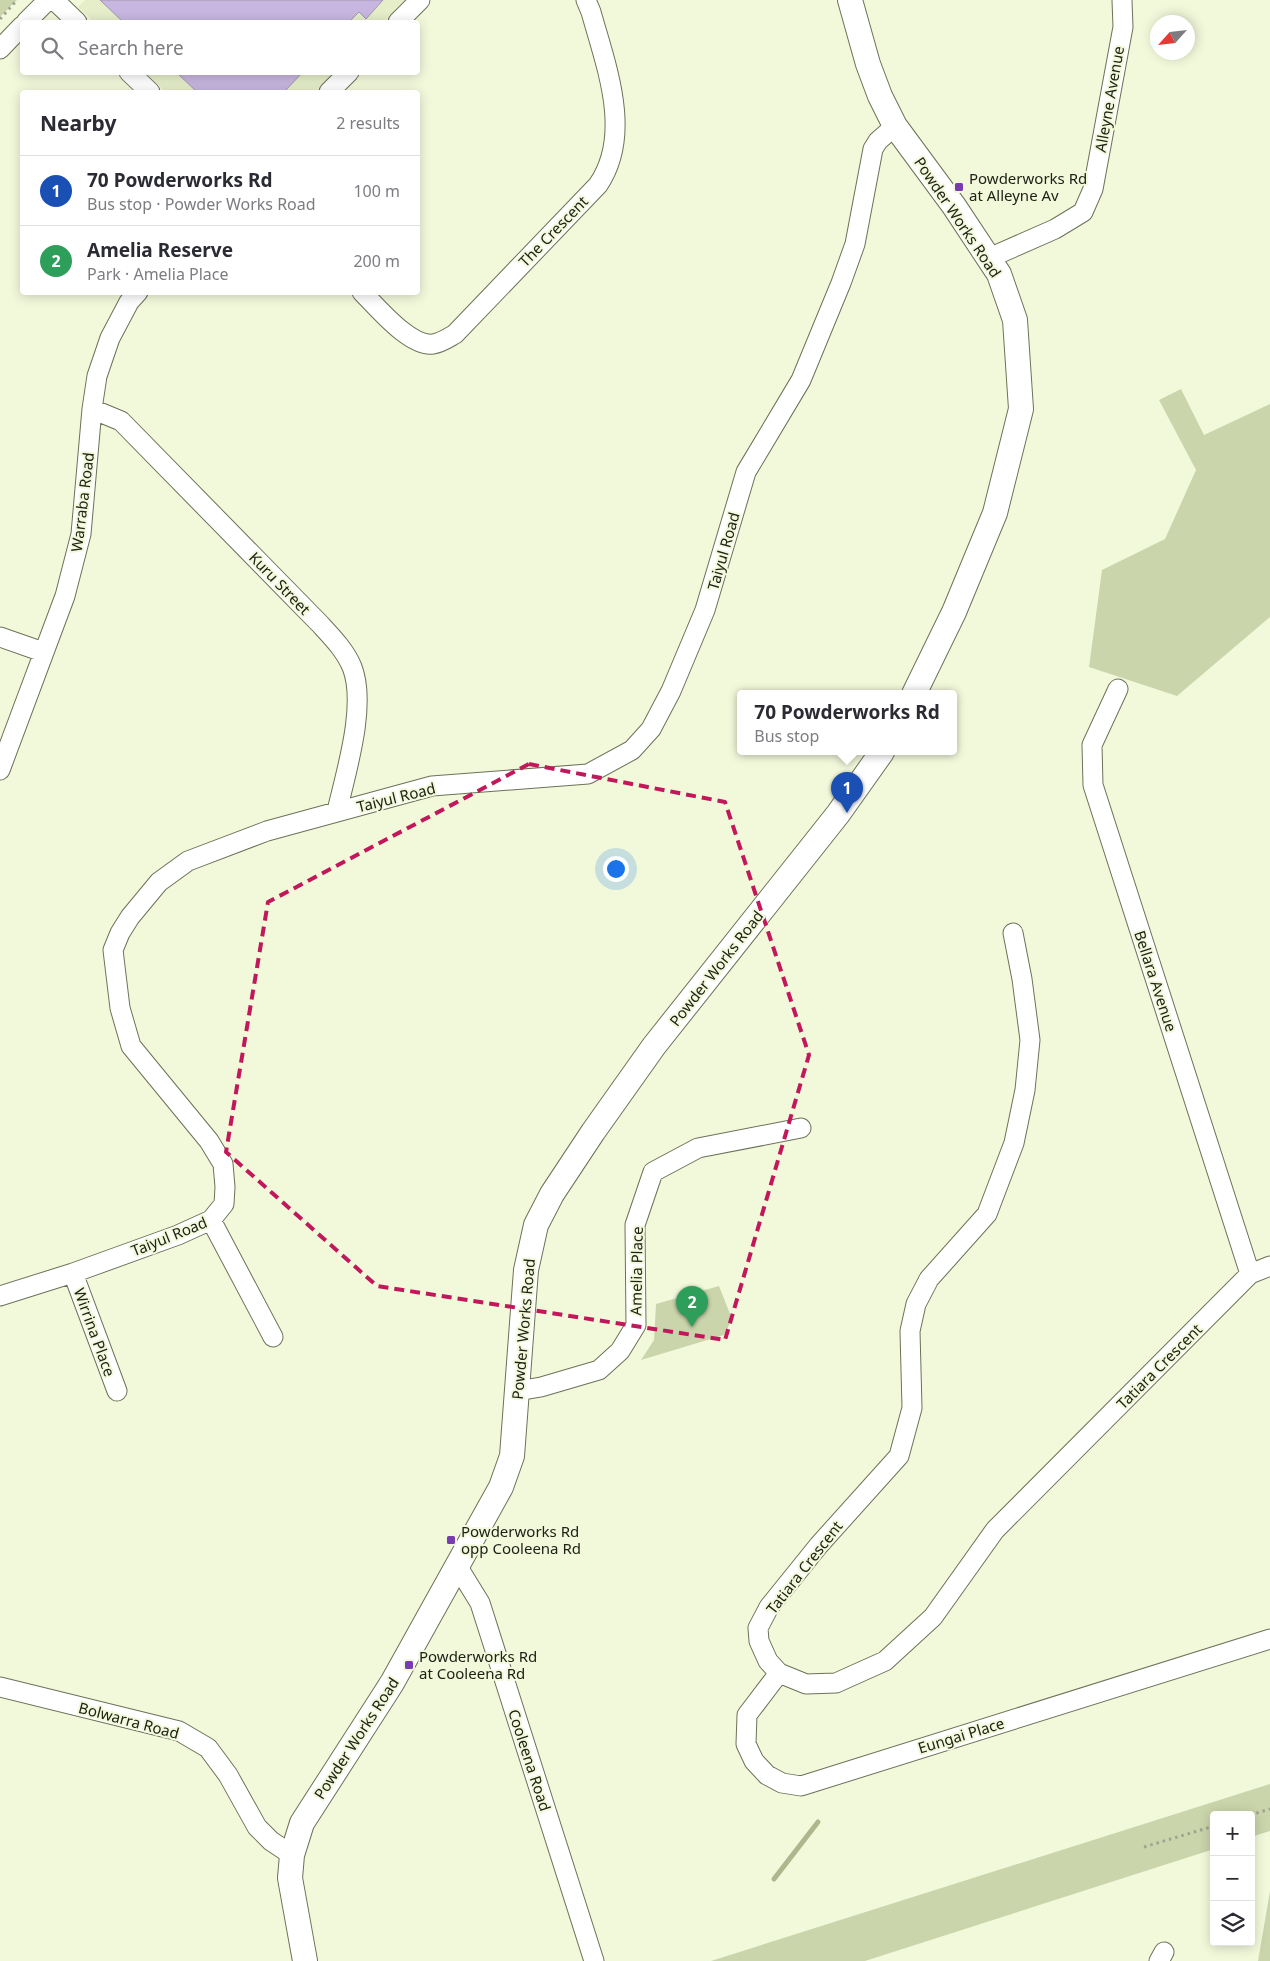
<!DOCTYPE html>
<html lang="en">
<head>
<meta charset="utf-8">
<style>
	:root { --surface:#fff; --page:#f7f7f7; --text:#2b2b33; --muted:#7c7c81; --line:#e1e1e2; --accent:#783cb1 }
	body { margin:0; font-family:"Noto Sans",sans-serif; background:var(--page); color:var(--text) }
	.controls { position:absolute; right:15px; bottom:15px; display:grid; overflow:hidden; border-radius:5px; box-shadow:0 2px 12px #0003 }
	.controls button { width:45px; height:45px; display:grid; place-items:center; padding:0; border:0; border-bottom:1px solid var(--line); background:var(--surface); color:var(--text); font:25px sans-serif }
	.compass { position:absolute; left:1150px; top:15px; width:45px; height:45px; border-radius:50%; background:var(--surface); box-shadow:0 2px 12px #0003; rotate:243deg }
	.you { position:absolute; left:615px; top:868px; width:18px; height:18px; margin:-12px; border:4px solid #fff; border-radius:50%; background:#1a73e8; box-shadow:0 0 0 8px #1a73e833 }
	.badge { display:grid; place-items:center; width:32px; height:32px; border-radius:50%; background:var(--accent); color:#fff; font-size:16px; font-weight:700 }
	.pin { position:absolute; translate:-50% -41px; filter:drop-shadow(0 1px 2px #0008) }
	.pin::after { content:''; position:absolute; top:26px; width:18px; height:15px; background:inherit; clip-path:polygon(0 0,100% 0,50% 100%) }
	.popup { position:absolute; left:737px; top:690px; width:220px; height:65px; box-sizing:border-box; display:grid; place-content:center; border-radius:5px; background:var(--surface); filter:drop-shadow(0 1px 4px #0005); font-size:16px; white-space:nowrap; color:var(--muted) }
	.popup b { font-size:19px; color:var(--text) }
	.popup::after { content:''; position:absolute; left:50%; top:100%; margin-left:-10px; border:10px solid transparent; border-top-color:var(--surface) }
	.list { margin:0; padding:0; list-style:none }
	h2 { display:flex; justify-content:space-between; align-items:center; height:65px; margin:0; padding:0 20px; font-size:21px }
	h2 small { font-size:16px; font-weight:400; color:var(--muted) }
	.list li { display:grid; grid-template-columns:32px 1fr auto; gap:15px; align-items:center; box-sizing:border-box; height:70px; padding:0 20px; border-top:1px solid var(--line) }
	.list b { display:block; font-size:19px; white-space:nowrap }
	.list p { margin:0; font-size:16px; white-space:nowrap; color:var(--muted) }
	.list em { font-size:16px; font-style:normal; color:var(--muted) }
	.icon { flex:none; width:28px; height:28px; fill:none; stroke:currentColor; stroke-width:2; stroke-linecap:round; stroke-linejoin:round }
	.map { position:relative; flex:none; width:1270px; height:1961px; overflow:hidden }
	.search { position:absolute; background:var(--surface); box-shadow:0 2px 12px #0003; left:20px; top:20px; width:400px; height:55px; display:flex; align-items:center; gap:12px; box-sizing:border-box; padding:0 18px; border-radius:5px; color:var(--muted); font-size:19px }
	.panel { position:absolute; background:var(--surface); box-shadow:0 2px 12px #0003; left:20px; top:90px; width:400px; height:205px; border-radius:5px }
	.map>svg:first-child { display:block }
	.built { fill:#e5eec9 }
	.green { fill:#cbd5ab }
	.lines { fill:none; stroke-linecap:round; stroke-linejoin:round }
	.stream { stroke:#adb68c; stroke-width:5 }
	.building { fill:#c7b6df; stroke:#a196b0 }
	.minor-casing { stroke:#6c7258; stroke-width:21 }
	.major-casing { stroke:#6c7258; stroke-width:26 }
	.path { stroke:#9fa48e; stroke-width:3; stroke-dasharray:2.5 4; stroke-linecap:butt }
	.minor { stroke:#fff; stroke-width:19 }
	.major { stroke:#fff; stroke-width:24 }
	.marked { fill:none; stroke:#c2185b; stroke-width:4; stroke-dasharray:10 6; stroke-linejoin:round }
	.poi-dot { fill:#783cb1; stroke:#f2f9db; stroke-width:2 }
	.labels { text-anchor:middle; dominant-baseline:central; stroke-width:4; stroke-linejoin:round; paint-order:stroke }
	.street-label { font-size:15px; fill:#202217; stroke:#f2f9db }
	.poi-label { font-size:15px; fill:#202217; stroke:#f2f9db; text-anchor:start }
</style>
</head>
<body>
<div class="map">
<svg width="1270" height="1961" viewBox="0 0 1270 1961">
	<rect width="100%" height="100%" fill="#f2f9db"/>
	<path class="built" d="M85,0H405L383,22H94L78,7Z
		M145,73H334L315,92H166Z"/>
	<path class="green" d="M0,0H17L0,17Z
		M1181,389L1204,435L1270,404V617L1177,696L1089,667L1102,570L1165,539L1196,470L1159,400Z
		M719,1286L732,1319L724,1335L641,1360L654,1340L656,1304Z
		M1270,1784V1831L1251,1837V1815H1214V1849L865,1961H711Z
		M1270,1891V1961H1258Z"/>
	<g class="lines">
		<path class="stream" d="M774,1879L818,1822"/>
	</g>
	<path class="building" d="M100,0H383L366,19L359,12L349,22H123Z
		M176,72H303L284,92H197Z"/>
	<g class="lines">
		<g class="minor-casing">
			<path id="minor" d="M54,0L77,22
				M26,22L48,0
				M398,22L420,0
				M0,49L22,26
				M129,72L150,92
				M329,92L349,72
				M989,258L1055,229L1083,212L1093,189L1123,27L1122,0
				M362,292C378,308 410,347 433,344C441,343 448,338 455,334L598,185C633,134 606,66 591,12L586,0
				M92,409L121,421L319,623C331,636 345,650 352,667C367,705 346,772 337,811
				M0,637L43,652
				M1118,689L1092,745L1093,785L1250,1274
				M0,770L65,596L81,534L92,409L97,376L110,338L129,302L138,292
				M1013,933L1022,979L1030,1040L1025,1090L1014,1143L987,1214L929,1279L916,1304L910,1331L912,1408L899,1456L819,1545L769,1607L758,1628L759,1641L768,1661L779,1673L806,1684L836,1683L885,1661L933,1617L995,1530L1250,1274L1270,1266
				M211,1220L273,1337
				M73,1273L117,1391
				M0,1296L73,1273L178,1235L211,1220L224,1204L225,1187L223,1164L209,1141L131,1046L120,1008L113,950L120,933L130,917L159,882L188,861L267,831L432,786L588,774L632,750L651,729L671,691L705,610L746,472L801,380L841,283L855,244L873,149L878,141L895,126
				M517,1391L541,1387L599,1370L620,1351L636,1325L635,1225L653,1172L698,1148L801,1128
				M456,1564L480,1603L594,1961
				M779,1673L747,1715L746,1744L754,1761L767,1775L782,1783L801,1786L1270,1639
				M0,1687L179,1731L208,1748L228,1775L257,1827L271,1841L292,1855
				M1159,1961L1164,1952"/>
		</g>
		<g class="major-casing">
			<path id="major" d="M850,0L868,64L880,96L895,126L954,206L999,274L1015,320L1021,409L995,513L954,612L914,694
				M305,1961L290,1878L292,1855L302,1823L392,1683L501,1487L512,1456L526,1270L536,1225L552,1194L593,1132L654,1046L838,814L882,752"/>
		</g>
		<path class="path" d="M0,19L17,0
			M1250,1815L1270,1809
			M1144,1847L1214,1826"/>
		<use href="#minor" class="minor"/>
		<use href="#major" class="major"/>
	</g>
	<path class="marked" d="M529,764L725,802L809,1055L725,1340L377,1286L226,1152L268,902Z"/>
	<g class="poi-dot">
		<rect x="954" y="182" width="10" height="10" rx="2.5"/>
		<rect x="446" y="1535" width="10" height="10" rx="2.5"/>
		<rect x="404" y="1660" width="10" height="10" rx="2.5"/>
	</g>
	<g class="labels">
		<g class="street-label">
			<text transform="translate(1109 99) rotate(-80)">Alleyne Avenue</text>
			<text transform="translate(958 217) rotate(56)">Powder Works Road</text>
			<text transform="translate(553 231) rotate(-46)">The Crescent</text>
			<text transform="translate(82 502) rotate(-83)">Warraba Road</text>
			<text transform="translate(723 551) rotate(-74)">Taiyul Road</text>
			<text transform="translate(280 583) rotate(46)">Kuru Street</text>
			<text transform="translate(396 797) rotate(-14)">Taiyul Road</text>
			<text transform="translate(716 968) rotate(-52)">Powder Works Road</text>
			<text transform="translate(1156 981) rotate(72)">Bellara Avenue</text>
			<text transform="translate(169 1236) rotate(-22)">Taiyul Road</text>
			<text transform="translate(636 1271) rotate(-89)">Amelia Place</text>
			<text transform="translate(523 1329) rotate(-85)">Powder Works Road</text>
			<text transform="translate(95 1332) rotate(70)">Wirrina Place</text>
			<text transform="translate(1159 1366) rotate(-45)">Tatiara Crescent</text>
			<text transform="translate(804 1567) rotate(-52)">Tatiara Crescent</text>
			<text transform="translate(129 1720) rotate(15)">Bolwarra Road</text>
			<text transform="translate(961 1735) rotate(-17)">Eungai Place</text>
			<text transform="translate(356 1738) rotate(-57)">Powder Works Road</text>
			<text transform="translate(530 1760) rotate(72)">Cooleena Road</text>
		</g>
		<g class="poi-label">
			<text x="969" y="178">Powderworks Rd<tspan x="969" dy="17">at Alleyne Av</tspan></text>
			<text x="461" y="1531">Powderworks Rd<tspan x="461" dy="17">opp Cooleena Rd</tspan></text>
			<text x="419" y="1656">Powderworks Rd<tspan x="419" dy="17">at Cooleena Rd</tspan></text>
		</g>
	</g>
</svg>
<div class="controls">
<button>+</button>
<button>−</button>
<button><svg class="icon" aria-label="layers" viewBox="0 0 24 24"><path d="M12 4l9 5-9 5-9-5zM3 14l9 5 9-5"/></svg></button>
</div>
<svg class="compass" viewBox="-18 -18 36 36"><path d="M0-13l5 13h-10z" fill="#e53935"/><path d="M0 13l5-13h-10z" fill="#7c7c81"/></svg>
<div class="you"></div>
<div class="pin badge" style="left:847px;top:813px;background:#1a4fb4">1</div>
<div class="popup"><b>70 Powderworks Rd</b>Bus stop</div>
<div class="pin badge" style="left:692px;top:1327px;background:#2e9e5b">2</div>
<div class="search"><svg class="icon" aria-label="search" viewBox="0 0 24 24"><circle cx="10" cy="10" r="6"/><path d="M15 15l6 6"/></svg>Search here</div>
<section class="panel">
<h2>Nearby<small>2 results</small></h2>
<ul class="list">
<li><span class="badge" style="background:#1a4fb4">1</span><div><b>70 Powderworks Rd</b><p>Bus stop · Powder Works Road</p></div><em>100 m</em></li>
<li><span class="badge" style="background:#2e9e5b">2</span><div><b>Amelia Reserve</b><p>Park · Amelia Place</p></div><em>200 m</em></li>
</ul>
</section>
</div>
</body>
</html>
